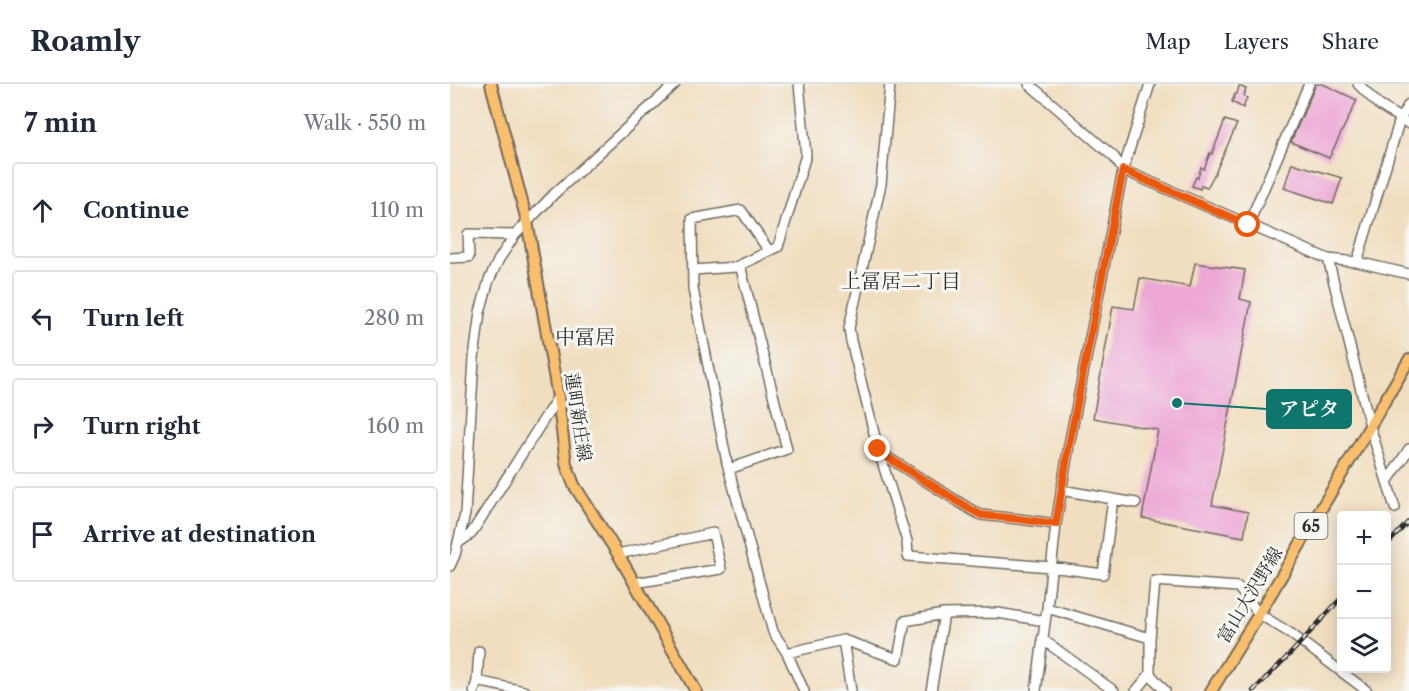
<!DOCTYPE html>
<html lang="en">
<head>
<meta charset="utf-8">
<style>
	:root { --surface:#fff; --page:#f6f6f7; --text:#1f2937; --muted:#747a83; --line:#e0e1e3 }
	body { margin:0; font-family:"Libre Caslon Text","Noto Serif JP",serif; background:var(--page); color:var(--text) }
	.controls { position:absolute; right:18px; bottom:18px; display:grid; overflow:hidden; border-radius:6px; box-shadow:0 3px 15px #0003 }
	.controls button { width:54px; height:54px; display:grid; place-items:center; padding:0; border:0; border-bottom:2px solid var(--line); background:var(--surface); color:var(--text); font:30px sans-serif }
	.stop { position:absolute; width:18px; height:18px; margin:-14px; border:4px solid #ea580c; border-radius:50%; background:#fff }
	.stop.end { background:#ea580c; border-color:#fff; box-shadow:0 2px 6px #0008 }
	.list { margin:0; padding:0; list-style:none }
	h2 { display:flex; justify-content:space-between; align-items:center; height:78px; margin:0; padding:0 24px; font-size:26px }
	h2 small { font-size:20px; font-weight:400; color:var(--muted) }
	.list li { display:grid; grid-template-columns:39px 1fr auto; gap:18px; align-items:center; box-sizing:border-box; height:96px; margin:0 12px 12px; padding:0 12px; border:2px solid var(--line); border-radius:6px }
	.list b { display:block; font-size:22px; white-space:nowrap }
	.list em { font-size:20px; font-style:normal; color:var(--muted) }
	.icon { flex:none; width:33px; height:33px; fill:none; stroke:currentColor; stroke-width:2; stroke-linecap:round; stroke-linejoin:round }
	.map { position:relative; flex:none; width:959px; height:607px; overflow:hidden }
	header { display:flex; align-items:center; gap:36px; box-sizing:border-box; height:84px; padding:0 30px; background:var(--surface); border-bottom:2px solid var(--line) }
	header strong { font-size:28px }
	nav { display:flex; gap:33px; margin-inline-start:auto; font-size:21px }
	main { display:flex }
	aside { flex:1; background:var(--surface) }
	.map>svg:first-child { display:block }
	.building { fill:#eda7d6 }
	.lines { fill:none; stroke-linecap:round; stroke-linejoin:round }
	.minor-casing { stroke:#706a5f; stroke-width:12 }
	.major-casing { stroke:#706a5f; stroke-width:14 }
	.minor { stroke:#fff; stroke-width:9 }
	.major { stroke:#f9bf6d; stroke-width:10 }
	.rail-casing { stroke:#2b2b2b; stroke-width:4.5 }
	.rail { stroke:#f6f6f2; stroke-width:2; stroke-dasharray:7; stroke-linecap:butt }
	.route { stroke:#ea580c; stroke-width:8 }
	.labels { text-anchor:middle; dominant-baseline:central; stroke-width:6; stroke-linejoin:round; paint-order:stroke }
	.shield { fill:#f6f6f2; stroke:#686867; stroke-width:1.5 }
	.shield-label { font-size:16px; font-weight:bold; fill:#2b2b2b }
	.street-label { font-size:18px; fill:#2b2b2b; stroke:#f6f6f2 }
	.neighbourhood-label { font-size:20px; fill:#2b2b2b; stroke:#f6f6f2 }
	.leader { fill:none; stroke:#0f766e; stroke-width:2 }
	.callout-dot { fill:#0f766e; stroke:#f6f6f2; stroke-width:2 }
	.callout { fill:#0f766e; stroke:#0f766e; stroke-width:2 }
	.callout-label { font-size:20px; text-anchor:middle; font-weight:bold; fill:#fff }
</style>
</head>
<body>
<header>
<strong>Roamly</strong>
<nav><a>Map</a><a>Layers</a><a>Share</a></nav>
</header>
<main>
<aside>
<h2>7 min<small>Walk · 550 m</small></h2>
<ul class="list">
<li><svg class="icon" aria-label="ahead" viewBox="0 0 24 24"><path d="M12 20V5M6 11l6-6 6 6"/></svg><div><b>Continue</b></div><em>110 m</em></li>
<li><svg class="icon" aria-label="left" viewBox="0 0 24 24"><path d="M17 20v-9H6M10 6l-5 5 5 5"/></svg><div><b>Turn left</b></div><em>280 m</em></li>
<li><svg class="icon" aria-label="right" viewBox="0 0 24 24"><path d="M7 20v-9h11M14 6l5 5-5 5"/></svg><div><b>Turn right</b></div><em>160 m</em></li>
<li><svg class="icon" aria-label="arrive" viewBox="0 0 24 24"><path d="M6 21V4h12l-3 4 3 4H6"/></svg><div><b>Arrive at destination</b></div></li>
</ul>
</aside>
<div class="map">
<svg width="959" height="607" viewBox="0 0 959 607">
	<rect width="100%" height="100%" fill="#f6f6f2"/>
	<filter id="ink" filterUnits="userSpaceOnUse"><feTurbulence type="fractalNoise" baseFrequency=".0167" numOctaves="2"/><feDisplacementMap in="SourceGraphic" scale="12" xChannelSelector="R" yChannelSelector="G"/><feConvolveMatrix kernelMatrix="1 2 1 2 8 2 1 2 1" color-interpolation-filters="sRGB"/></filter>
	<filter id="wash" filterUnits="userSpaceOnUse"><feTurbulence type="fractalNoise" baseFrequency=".008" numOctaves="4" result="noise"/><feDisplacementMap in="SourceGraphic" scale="24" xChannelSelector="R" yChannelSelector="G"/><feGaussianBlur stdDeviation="1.35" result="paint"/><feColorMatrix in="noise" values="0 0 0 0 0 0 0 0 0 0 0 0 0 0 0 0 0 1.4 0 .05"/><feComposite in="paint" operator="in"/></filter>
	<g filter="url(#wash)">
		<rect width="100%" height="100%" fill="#f1dec0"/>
		<g id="blocks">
			<path class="building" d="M866,0H873L907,16L879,74L841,58Z
				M789,2L796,5L794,12L797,14L793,24L782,18L785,10H787Z
				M775,36L787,40L766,87L757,104L751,102L750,105L742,102L746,93L748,94L751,83L754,85L760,69L762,70Z
				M842,79L892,94L883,120L834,104Z
				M745,179L795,186L790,215L801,218L762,421L798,428L794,453L692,434L708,346L643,334L663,222L684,225L690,194L740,203Z"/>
		</g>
	</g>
	<g filter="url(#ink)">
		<use href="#blocks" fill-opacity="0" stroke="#706a5f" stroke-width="1.5"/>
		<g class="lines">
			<g class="minor-casing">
				<path id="minor" d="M440,0L431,100L399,244L401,257L428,365L429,368L520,425L531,431L569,435L606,440
					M579,0L664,73L673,86L878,175L907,178L959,190
					M908,0L929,21L959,40
					M798,141L859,0
					M319,167L291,126L242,135L243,205L277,379L323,548L337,569L354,607
					M0,174L19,173L18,150L65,151
					M878,175L920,342L945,424
					M907,178L950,35L959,20
					M243,186L286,183L328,163L356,71L349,0
					M429,368L457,457L458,472L601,483L653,490L663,415
					M279,385L337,365L290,181
					M937,398L959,365
					M611,406L686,419
					M8,459L21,450L108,313
					M168,470L263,449L271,485L184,499
					M0,482L5,471L15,430L24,274L30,228L39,196L49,175L65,151L104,110L225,0
					M597,524L700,554
					M592,555L664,607
					M393,556L401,607
					M337,569L393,556L448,575L455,537L494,530L548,529L595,537
					M700,590L715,607
					M27,597L29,567
					M24,607L27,597L74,607
					M481,607L494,530
					M586,607L597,524L606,440L619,361L673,86L700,0
					M686,607L700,590V554L705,497L788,503L809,530L840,549L917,607"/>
			</g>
			<g class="major-casing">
				<path id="major" d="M41,0L77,137L108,313L116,380L124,401L168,470L246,607
					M761,607L809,530L959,276"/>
			</g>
			<use href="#minor" class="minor"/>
			<use href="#major" class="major"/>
			<g class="rail-casing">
				<path id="rail" d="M936,462L959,437
					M803,607L842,568L892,513"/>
			</g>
			<use href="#rail" class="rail"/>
		</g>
	</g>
	<g class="lines" filter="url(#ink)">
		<path class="route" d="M428,365L429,368L520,425L531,431L569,435L606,440L619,361L673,86L798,141"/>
	</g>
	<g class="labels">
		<rect class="shield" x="844.5" y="429" width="33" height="26" rx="4.5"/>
		<g class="shield-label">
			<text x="861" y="442">65</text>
		</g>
		<g class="street-label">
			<text transform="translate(128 333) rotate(81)">蓮町新庄線</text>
			<text transform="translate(800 511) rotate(-59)">富山大沢野線</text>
		</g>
		<g class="neighbourhood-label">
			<text x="451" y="197">上冨居二丁目</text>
			<text x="135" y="253">中冨居</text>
		</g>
	</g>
	<path class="leader" d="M727 319L817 325"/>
	<circle class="callout-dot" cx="727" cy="319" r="6"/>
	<rect class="callout" x="817" y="306" width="84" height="38" rx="6"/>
	<g class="callout-label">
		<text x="859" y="332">アピタ</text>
	</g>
</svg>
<div class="controls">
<button>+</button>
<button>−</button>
<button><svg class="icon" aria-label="layers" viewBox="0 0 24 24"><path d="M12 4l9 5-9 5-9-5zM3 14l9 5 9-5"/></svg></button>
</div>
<div class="stop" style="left:798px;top:141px"></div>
<div class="stop end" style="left:428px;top:365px"></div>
</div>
</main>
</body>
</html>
